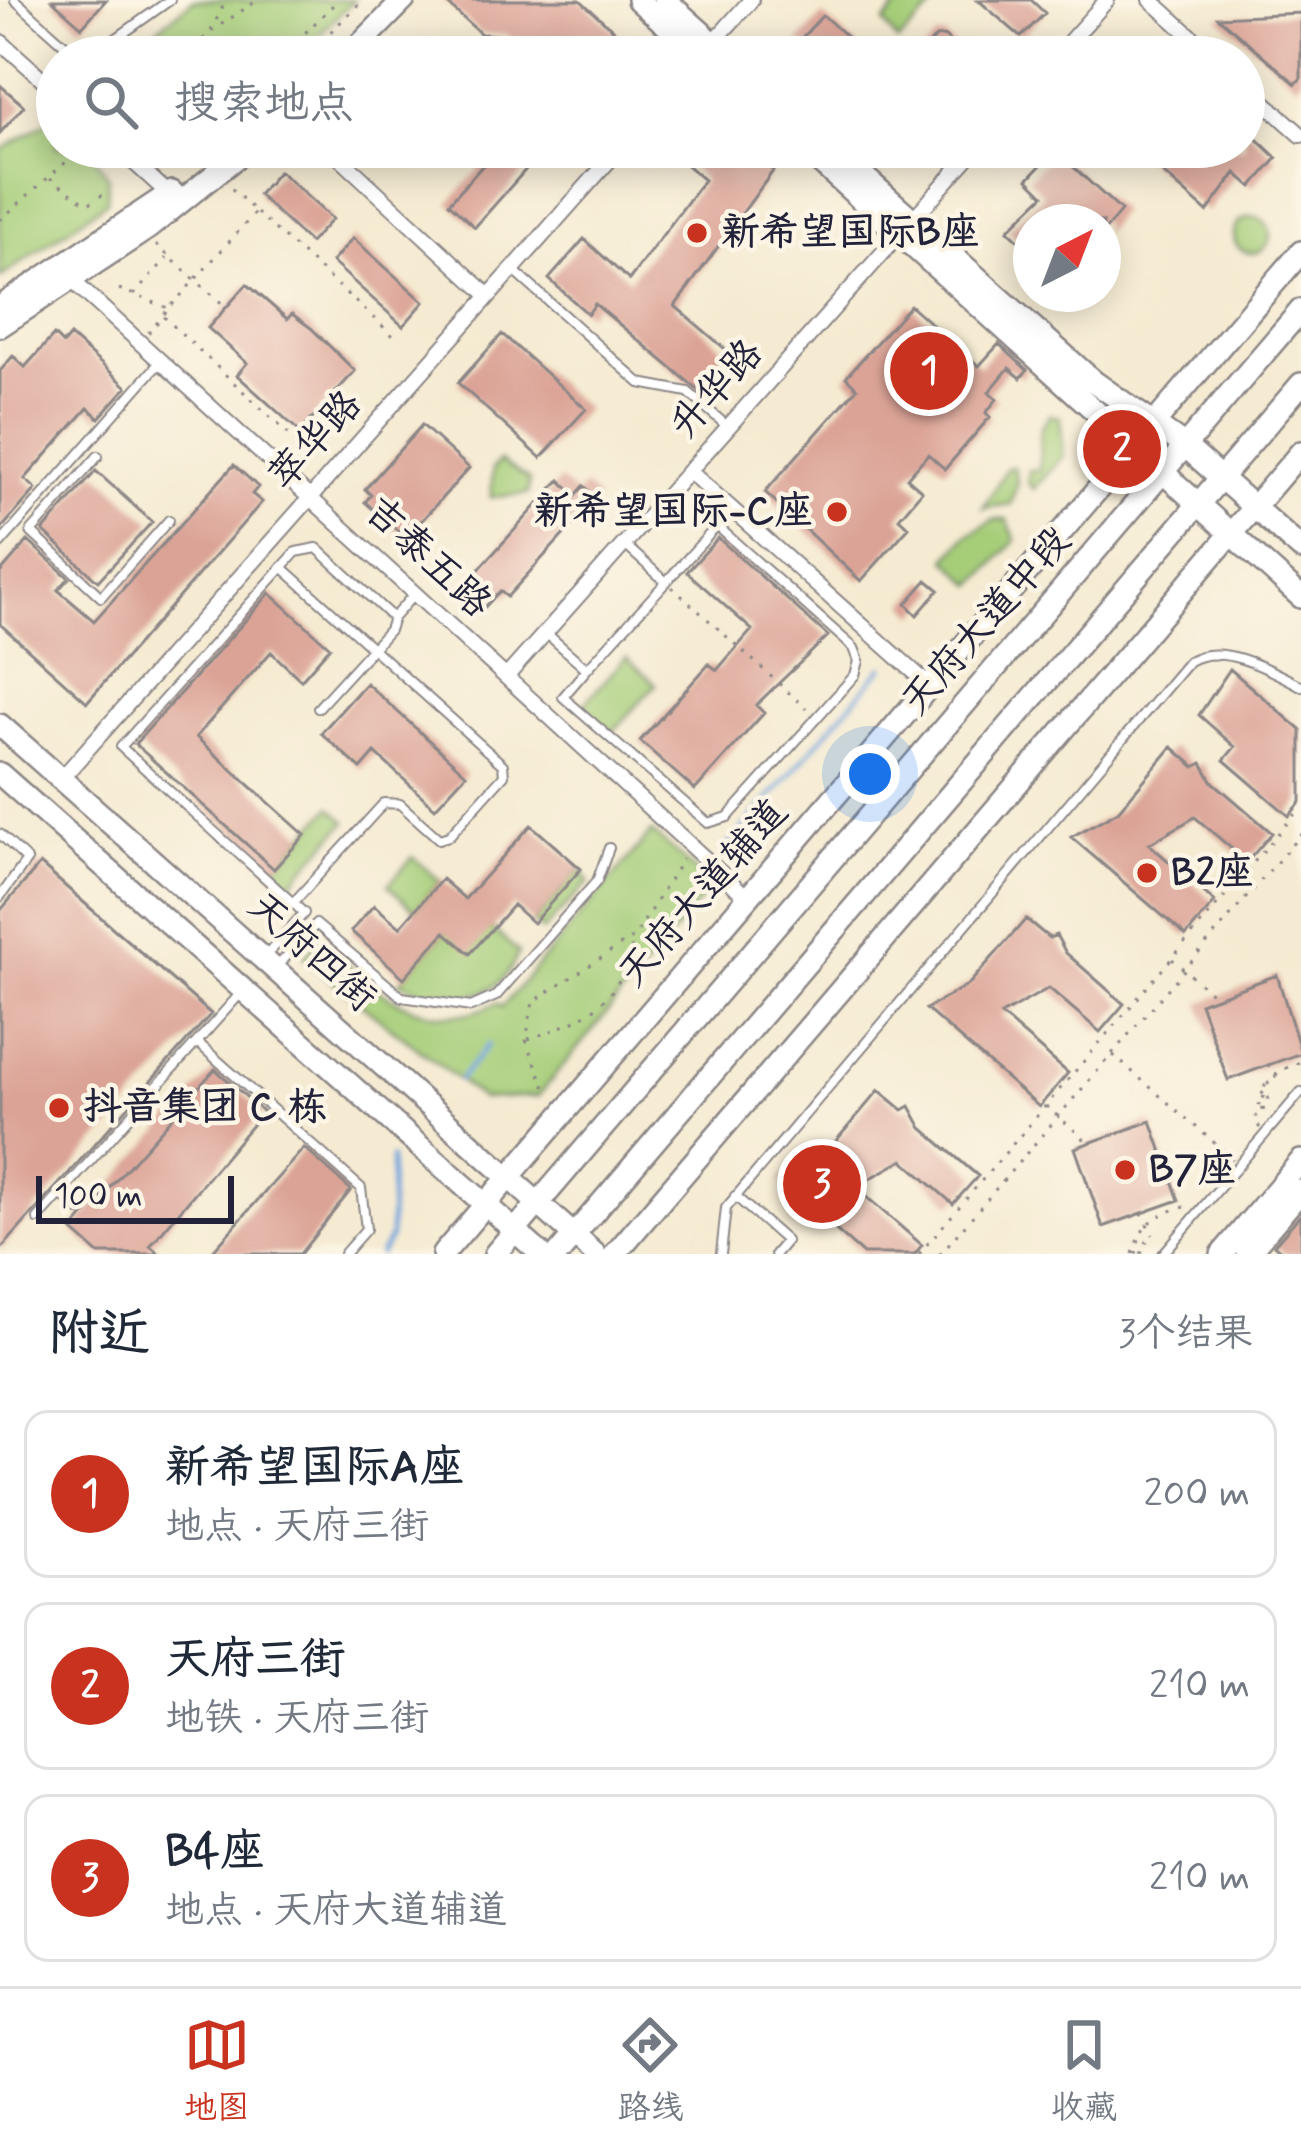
<!DOCTYPE html>
<html lang="zh">
<head>
<meta charset="utf-8">
<style>
	:root { --surface:#fff; --page:#f6f6f7; --text:#1f2937; --muted:#747a83; --line:#e0e1e3; --accent:#c8321e }
	body { margin:0; font-family:Mynerve,"LXGW WenKai TC",sans-serif; background:var(--page); color:var(--text) }
	.compass { position:absolute; left:1013px; top:204px; width:108px; height:108px; border-radius:50%; background:var(--surface); box-shadow:0 6px 30px #0003; rotate:42deg }
	.scale { position:absolute; left:36px; bottom:30px; width:198px; box-sizing:border-box; padding-left:12px; border:6px solid #22223b; border-top:0; font-size:33px; line-height:42px; white-space:nowrap; color:#22223b; -webkit-text-stroke:9px #fcf5e5; paint-order:stroke }
	.you { position:absolute; left:870px; top:774px; width:42px; height:42px; margin:-30px; border:9px solid #fff; border-radius:50%; background:#1a73e8; box-shadow:0 0 0 18px #1a73e833 }
	.badge { display:grid; place-items:center; width:78px; height:78px; border-radius:50%; background:var(--accent); color:#fff; font-size:39px; font-weight:700 }
	.pin { position:absolute; translate:-50% -50%; border:6px solid #fff; box-shadow:0 3px 12px #0006 }
	.list { margin:0; padding:0; list-style:none }
	h2 { display:flex; justify-content:space-between; align-items:center; height:156px; margin:0; padding:0 48px; font-size:51px }
	h2 small { font-size:39px; font-weight:400; color:var(--muted) }
	.list li { display:grid; grid-template-columns:78px 1fr auto; gap:36px; align-items:center; box-sizing:border-box; height:168px; margin:0 24px 24px; padding:0 24px; border:3px solid var(--line); border-radius:24px }
	.list b { display:block; font-size:45px; white-space:nowrap }
	.list p { margin:0; font-size:39px; white-space:nowrap; color:var(--muted) }
	.list em { font-size:39px; font-style:normal; color:var(--muted) }
	.icon { flex:none; width:66px; height:66px; fill:none; stroke:currentColor; stroke-width:2; stroke-linecap:round; stroke-linejoin:round }
	.map { position:relative; flex:none; width:1301px; height:1254px; overflow:hidden }
	.search { position:absolute; background:var(--surface); box-shadow:0 6px 30px #0003; left:36px; right:36px; top:36px; height:132px; display:flex; align-items:center; gap:30px; box-sizing:border-box; padding:0 42px; border-radius:66px; color:var(--muted); font-size:45px }
	.sheet { height:732px; background:var(--surface) }
	nav { display:flex; justify-content:space-around; align-items:center; box-sizing:border-box; height:168px; border-top:3px solid var(--line); background:var(--surface); font-size:33px; color:var(--muted) }
	nav a { display:grid; justify-items:center; gap:6px }
	nav .on { color:var(--accent) }
	.map>svg:first-child { display:block }
	.green { fill:#a6ce79; stroke:#64785a; stroke-width:3 }
	.lines { fill:none; stroke-linecap:round; stroke-linejoin:round }
	.stream { stroke:#73a5de; stroke-width:4.5 }
	.building { fill:#dba396 }
	.lane-casing { stroke:#8c8686; stroke-width:12 }
	.street-casing { stroke:#8c8686; stroke-width:18 }
	.secondary-casing { stroke:#8c8686; stroke-width:26 }
	.primary-casing { stroke:#8c8686; stroke-width:26 }
	.path { stroke:#8c8686; stroke-width:3; stroke-dasharray:3 9; stroke-linecap:butt }
	.lane { stroke:#fff; stroke-width:8 }
	.street { stroke:#fff; stroke-width:14 }
	.secondary { stroke:#fff; stroke-width:21 }
	.primary { stroke:#fff; stroke-width:21 }
	.path-bridge { stroke:#8c8686; stroke-width:3; stroke-dasharray:3 9; stroke-linecap:butt }
	.poi-dot { fill:#c8321e; stroke:#fcf5e5; stroke-width:4.5 }
	.labels { text-anchor:middle; dominant-baseline:central; stroke-width:9; stroke-linejoin:round; paint-order:stroke }
	.poi-label { font-size:39px; font-weight:bold; fill:#22223b; stroke:#fcf5e5; text-anchor:start }
	.street-label { font-size:39px; fill:#22223b; stroke:#fcf5e5 }
</style>
</head>
<body>
<div class="map">
<svg width="1301" height="1254" viewBox="0 0 1301 1254">
	<rect width="100%" height="100%" fill="#fcf5e5"/>
	<filter id="ink" filterUnits="userSpaceOnUse"><feTurbulence type="fractalNoise" baseFrequency=".00833" numOctaves="2"/><feDisplacementMap in="SourceGraphic" scale="24" xChannelSelector="R" yChannelSelector="G"/><feConvolveMatrix kernelMatrix="1 2 1 2 8 2 1 2 1" color-interpolation-filters="sRGB"/></filter>
	<filter id="wash" filterUnits="userSpaceOnUse"><feTurbulence type="fractalNoise" baseFrequency=".004" numOctaves="4" result="noise"/><feDisplacementMap in="SourceGraphic" scale="48" xChannelSelector="R" yChannelSelector="G"/><feGaussianBlur stdDeviation="2.7" result="paint"/><feColorMatrix in="noise" values="0 0 0 0 0 0 0 0 0 0 0 0 0 0 0 0 0 1.4 0 .05"/><feComposite in="paint" operator="in"/></filter>
	<g filter="url(#wash)">
		<rect width="100%" height="100%" fill="#f5ebd2"/>
		<path class="green" d="M193,0H354L296,57H123Z
			M903,0H941L898,42L884,23Z
			M57,116V147H88L108,176L107,201L0,278V151Z
			M1234 235a18 18 0 1 1 36 0a18 18 0 1 1-36 0Z
			M1050,415L1060,417L1064,456L1034,489L1028,483L1029,470L1039,471L1040,429Z
			M500,461L529,480L528,494L491,497L493,468Z
			M1014,467L1017,483L1011,504L983,508L1007,468Z
			M993,520H1007L1016,540L974,585L947,559L966,536Z
			M626,657L656,684L612,733L582,706Z
			M331,807L347,821L290,884L274,869Z
			M652,832L712,886L538,1096L481,1099C423,1049 361,1008 304,957L319,940C370,985 424,1040 497,1003L502,1007Z
			M413,857L440,881L415,910L388,885Z
			M581,869L589,882L543,931L533,923Z
			M492,929L518,952C501,1007 442,1004 400,982L445,932Z"/>
		<g class="lines">
			<path class="stream" d="M725,850L883,667
				M459,1080L488,1045
				M380,1254L390,1238L391,1158"/>
		</g>
		<g id="blocks">
			<path class="building" d="M52,0H106L82,27Z
				M443,0H580L643,57H528L507,35L481,34Z
				M978,0H1031L1045,13L1021,37Z
				M1301,13V78L1296,84L1218,17Z
				M822,16L825,17L869,57H815L798,42Z
				M944,36L967,57H918L936,37Z
				M0,85L24,106L0,133Z
				M1244,127L1277,158L1252,187L1236,173L1207,212L1140,153L1144,147H1244Z
				M499,147L528,167L475,227L449,203Z
				M666,147H746L773,171L675,306L730,353L704,395L595,304L588,314L549,279L584,239L629,280L704,180Z
				M1055,150L1121,211L1103,233V222H1031V252L1008,230L1044,195L1028,179Z
				M279,171L332,219L310,243L258,195Z
				M353,238L424,302L403,326L332,262Z
				M247,284L287,319L292,314L311,328L355,371L300,432L237,375L247,363L208,328Z
				M910,305L979,366L999,344L1027,370L1021,378L1009,368L989,392L997,399L986,413L990,417L945,469L928,454L907,478L922,491L899,518L909,527L861,581L765,492L857,388L846,377Z
				M502,334L586,409L541,458L458,383Z
				M54,335L63,344L70,336L127,387L99,418L88,408L25,479L36,489L0,530V371L13,356L25,367Z
				M422,425L469,468L406,538L365,502L371,495L365,489Z
				M234,465L258,487L252,494L262,502L87,702L0,624V573L28,541L69,578L58,590L94,621Z
				M96,471L152,522L98,581L43,531Z
				M560,480L576,495L584,486L597,498L507,597L500,591L484,608L462,588Z
				M718,538L828,636L756,705L764,713L695,790L640,741L709,664L717,670L752,630L687,572Z
				M927,580L939,590L917,615L906,604Z
				M270,593L330,647L301,680L271,652L196,737L305,835L274,869L135,744Z
				M1230,669L1301,730V802L1289,816L1224,760L1235,747L1199,715Z
				M366,683L466,774L435,808L375,753L361,769L321,733Z
				M1172,747L1195,767L1202,763L1213,782L1272,833L1247,862L1195,817L1149,844L1215,902L1186,936L1071,837L1118,811Z
				M531,825L581,869L533,923L513,905L470,954L445,932L404,978L351,931L374,905L400,927L442,879L465,899Z
				M40,864L211,1014L0,1250V911Z
				M1026,919L1049,938L1056,935L1066,953L1124,1004L1100,1032L1049,988L1001,1015L1068,1073L1039,1107L926,1009L969,984Z
				M1277,975L1301,1053L1228,1080L1200,1003Z
				M215,1069L263,1112L150,1246L160,1254H99L72,1230Z
				M879,1090L903,1110L910,1106L922,1128L978,1176L953,1204L903,1160L855,1187L922,1245L915,1254H863L779,1180L824,1155Z
				M1151,1121L1179,1200L1103,1227L1075,1148Z
				M304,1148L351,1190L300,1254H210Z
				M1301,1214V1254H1284L1274,1245Z"/>
		</g>
	</g>
	<g filter="url(#ink)">
		<use href="#blocks" fill-opacity="0" stroke="#8c8686" stroke-width="3"/>
		<g class="lines">
			<g class="lane-casing">
				<path id="lane" d="M15,0L72,51L100,50L170,0
					M512,269L640,383L688,392L727,426
					M98,456L31,532L101,597L169,520
					M0,544L161,361
					M625,545L666,582
					M282,567L503,765L504,775L449,836L439,839L400,804L384,803L293,903
					M547,634L587,669L563,697L708,823L728,817L855,675L859,661L854,648L717,526L587,669
					M318,708L389,630L393,618
					M0,834L27,860L0,897
					M265,957L304,913L121,747L296,552L317,548L393,618L416,592
					M275,969L316,924L402,997L471,1007L496,996L597,881L609,848
					M240,994L197,1042L361,1188L366,1229L344,1254
					M60,1194L80,1211
					M735,1196L786,1241L775,1254
					M38,1219L197,1042
					M721,1254L726,1208L1189,661C1221,642 1269,669 1301,686
					M1163,1254L1301,1092"/>
			</g>
			<g class="street-casing">
				<path id="street" d="M1151,0L1214,57
					M0,41L57,92
					M710,46L751,0
					M1056,57L1107,0
					M1244,84L1301,135
					M117,147L171,196
					M328,147L489,296
					M65,274L748,898
					M689,471L930,686
					M506,677L977,147
					M61,779L621,147"/>
			</g>
			<g class="secondary-casing">
				<path id="secondary" d="M638,0L702,57
					M665,0L729,57
					M348,57L404,0
					M803,147L1301,597
					M831,147L1093,381L1185,446L1301,549
					M0,307L172,192
					M0,326L147,229L249,147
					M0,725L595,1254
					M0,774L541,1254
					M443,1254L1301,252
					M615,1254L1301,452
					M1222,1254L1301,1161
					M1247,1254L1301,1191"/>
			</g>
			<g class="primary-casing">
				<path id="primary" d="M495,1254L1301,310
					M558,1254L1301,384"/>
			</g>
			<path class="path" d="M211,31L226,0
				M186,57L210,32L258,0
				M264,57L304,34L338,0
				M277,57L298,39
				M305,57L363,0
				M144,147H200
				M50,178L88,204L109,191
				M257,213L399,341
				M0,220L83,147
				M156,245L226,307
				M119,289L168,308
				M134,295L167,258
				M164,314L256,212L228,185
				M148,333L163,316L298,443L308,442
				M672,587L807,709
				M528,1039C585,1021 623,1000 634,938
				M1113,1055L1233,1159
				M1268,1065L1281,1084
				M1265,1084L1261,1115L1270,1094L1274,1095
				M545,1087L526,1040L533,1002L635,936L682,859
				M1260,1128L1255,1122C1262,1088 1266,1074 1301,1062
				M1141,1213L1153,1235
				M919,1254L1301,807
				M940,1254L1301,834
				M1133,1254C1141,1222 1159,1212 1190,1206
				M1136,1254L1140,1233
				M1141,1254L1147,1241"/>
			<use href="#lane" class="lane"/>
			<use href="#street" class="street"/>
			<use href="#secondary" class="secondary"/>
			<use href="#primary" class="primary"/>
			<path class="path-bridge" d="M1172,959L1216,997
				M1046,1106L1089,1143"/>
		</g>
	</g>
	<g class="poi-dot">
		<circle cx="697" cy="233" r="12"/>
		<circle cx="837" cy="512" r="12"/>
		<circle cx="1147" cy="873" r="12"/>
		<circle cx="59" cy="1108" r="12"/>
		<circle cx="1125" cy="1170" r="12"/>
	</g>
	<g class="labels">
		<g class="poi-label">
			<text x="721" y="233">新希望国际B座</text>
			<text x="813" y="512" text-anchor="end">新希望国际-C座</text>
			<text x="1171" y="873">B2座</text>
			<text x="83" y="1108">抖音集团 C 栋</text>
			<text x="1149" y="1170">B7座</text>
		</g>
		<g class="street-label">
			<text transform="translate(717 390) rotate(-48)">升华路</text>
			<text transform="translate(316 441) rotate(-48)">萃华路</text>
			<text transform="translate(427 558) rotate(43)">吉泰五路</text>
			<text transform="translate(987 622) rotate(-49)">天府大道中段</text>
			<text transform="translate(704 894) rotate(-49)">天府大道辅道</text>
			<text transform="translate(311 953) rotate(42)">天府四街</text>
		</g>
	</g>
</svg>
<svg class="compass" viewBox="-18 -18 36 36"><path d="M0-13l5 13h-10z" fill="#e53935"/><path d="M0 13l5-13h-10z" fill="#747a83"/></svg>
<div class="scale">100 m</div>
<div class="you"></div>
<div class="pin badge" style="left:929px;top:371px">1</div>
<div class="pin badge" style="left:1122px;top:449px">2</div>
<div class="pin badge" style="left:822px;top:1184px">3</div>
<div class="search"><svg class="icon" aria-label="search" viewBox="0 0 24 24"><circle cx="10" cy="10" r="6"/><path d="M15 15l6 6"/></svg>搜索地点</div>
</div>
<section class="sheet">
<h2>附近<small>3个结果</small></h2>
<ul class="list">
<li><span class="badge">1</span><div><b>新希望国际A座</b><p>地点 · 天府三街</p></div><em>200 m</em></li>
<li><span class="badge">2</span><div><b>天府三街</b><p>地铁 · 天府三街</p></div><em>210 m</em></li>
<li><span class="badge">3</span><div><b>B4座</b><p>地点 · 天府大道辅道</p></div><em>210 m</em></li>
</ul>
</section>
<nav>
<a class="on"><svg class="icon" aria-label="map" viewBox="0 0 24 24"><path d="M3 6l6-2 6 2 6-2v14l-6 2-6-2-6 2zM9 4v14M15 6v14"/></svg>地图</a>
<a><svg class="icon" aria-label="directions" viewBox="0 0 24 24"><path d="M12 3l9 9-9 9-9-9zM9 14v-3h6M13 9l2 2-2 2"/></svg>路线</a>
<a><svg class="icon" aria-label="saved" viewBox="0 0 24 24"><path d="M7 4h10v16l-5-4-5 4z"/></svg>收藏</a>
</nav>
</body>
</html>
